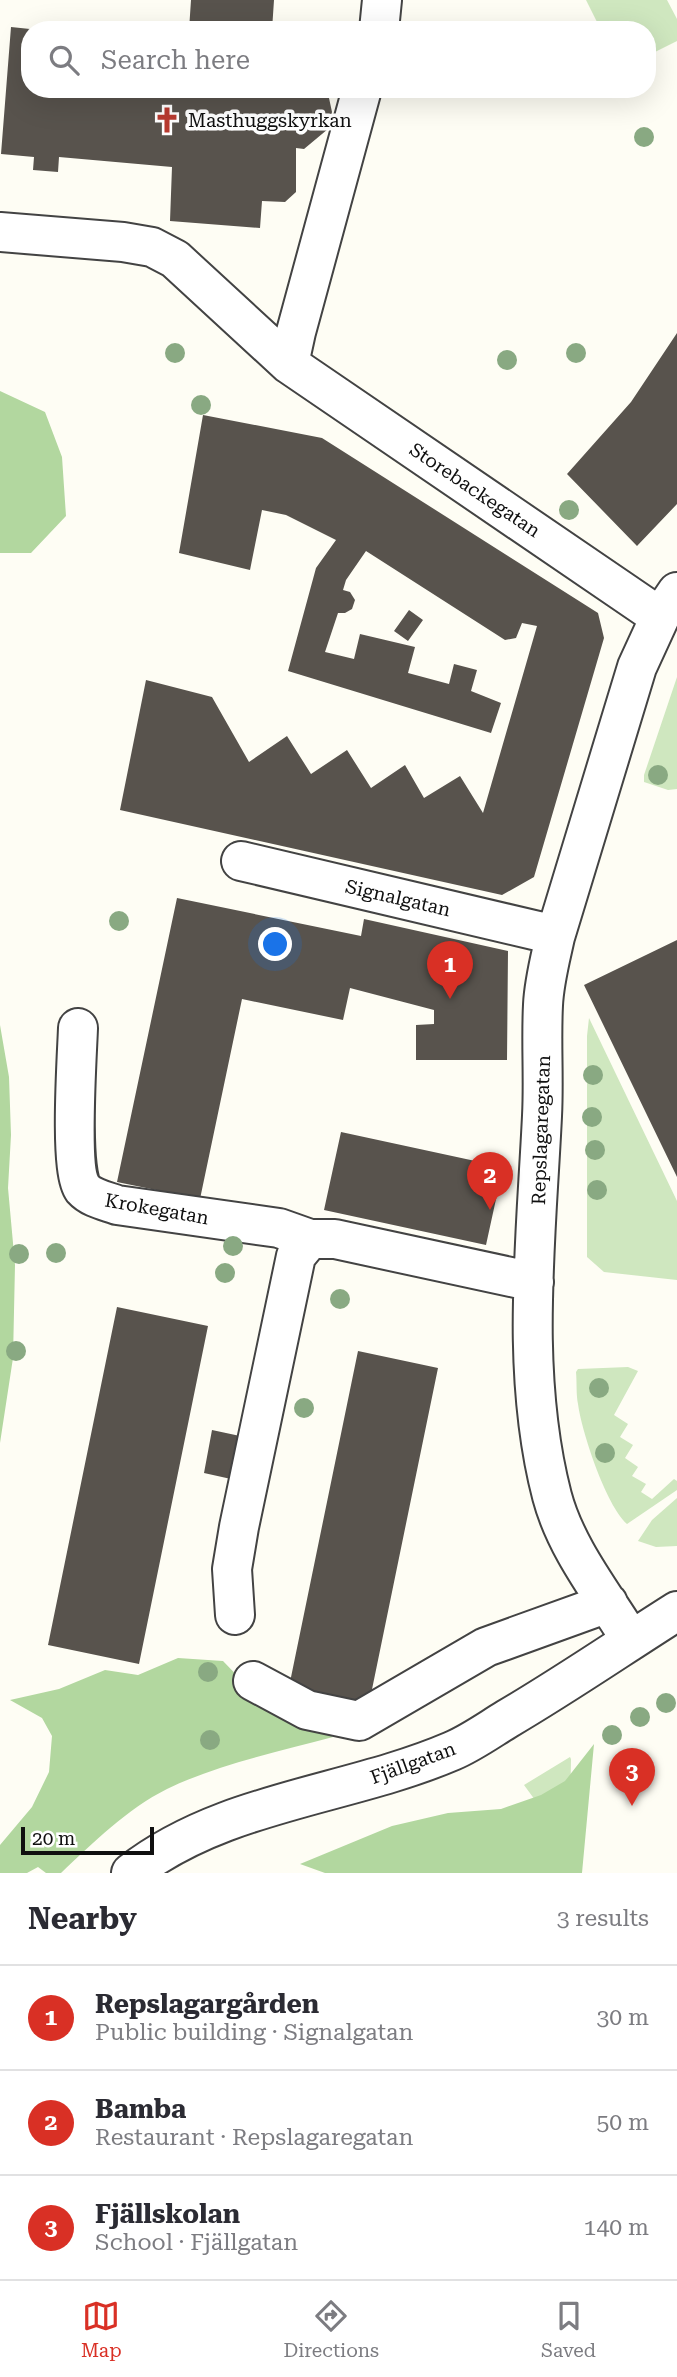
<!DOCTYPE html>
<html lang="en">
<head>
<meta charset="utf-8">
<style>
	:root { --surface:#fff; --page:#f2f2f3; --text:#2b2b33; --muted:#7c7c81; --line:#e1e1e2; --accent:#d93025 }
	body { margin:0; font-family:"Roboto Serif",serif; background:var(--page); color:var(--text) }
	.scale { position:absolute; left:21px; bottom:18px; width:133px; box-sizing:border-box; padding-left:7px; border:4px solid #101010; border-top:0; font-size:19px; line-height:24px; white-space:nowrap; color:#101010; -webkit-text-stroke:5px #fff; paint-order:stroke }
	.you { position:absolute; left:276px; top:945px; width:24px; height:24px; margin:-18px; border:5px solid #fff; border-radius:50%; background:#1a73e8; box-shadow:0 0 0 10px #1a73e833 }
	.badge { display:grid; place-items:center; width:46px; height:46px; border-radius:50%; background:var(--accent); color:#fff; font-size:23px; font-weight:700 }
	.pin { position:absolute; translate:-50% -58px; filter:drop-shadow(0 2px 4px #0008) }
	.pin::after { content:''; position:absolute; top:37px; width:24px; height:21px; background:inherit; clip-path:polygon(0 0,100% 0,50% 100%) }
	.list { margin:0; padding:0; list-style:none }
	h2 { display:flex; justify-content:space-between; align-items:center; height:91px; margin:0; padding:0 28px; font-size:30px }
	h2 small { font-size:23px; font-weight:400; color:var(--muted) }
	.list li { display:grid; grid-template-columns:46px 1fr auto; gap:21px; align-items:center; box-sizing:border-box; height:105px; padding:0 28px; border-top:2px solid var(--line) }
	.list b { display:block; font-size:26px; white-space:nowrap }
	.list p { margin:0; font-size:23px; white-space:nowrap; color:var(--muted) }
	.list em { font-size:23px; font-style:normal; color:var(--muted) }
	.icon { flex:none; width:38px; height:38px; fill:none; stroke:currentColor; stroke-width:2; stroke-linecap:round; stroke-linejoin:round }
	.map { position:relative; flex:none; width:677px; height:1873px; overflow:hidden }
	.search { position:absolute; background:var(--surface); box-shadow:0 7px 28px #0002; left:21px; right:21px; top:21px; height:77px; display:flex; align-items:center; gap:18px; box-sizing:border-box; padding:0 24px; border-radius:28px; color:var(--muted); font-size:26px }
	.sheet { height:406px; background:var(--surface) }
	nav { display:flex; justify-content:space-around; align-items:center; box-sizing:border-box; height:98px; border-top:2px solid var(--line); background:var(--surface); font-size:19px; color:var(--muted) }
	nav a { display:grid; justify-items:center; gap:4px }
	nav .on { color:var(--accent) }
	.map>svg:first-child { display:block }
	.green { fill:#cfe7bf }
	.forest { fill:#b2d79f }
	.building { fill:#58534d }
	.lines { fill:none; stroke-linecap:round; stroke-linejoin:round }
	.minor-casing { stroke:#434343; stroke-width:42 }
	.minor { stroke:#fff; stroke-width:38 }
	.tree { fill:#89a982 }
	.labels { text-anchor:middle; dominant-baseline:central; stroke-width:7; stroke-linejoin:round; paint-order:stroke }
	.poi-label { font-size:19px; fill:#101010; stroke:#fff; text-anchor:start }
	.street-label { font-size:19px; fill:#101010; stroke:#fff }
</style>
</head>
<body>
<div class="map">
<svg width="677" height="1873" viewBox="0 0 677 1873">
	<rect width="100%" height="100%" fill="#fefdf4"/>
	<path class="green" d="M586,0H667L677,19V41L647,56V30H601Z
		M677,677V789L668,790L644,782V775Z
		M589,1018L677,1201V1280L604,1272L587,1257V1036Z
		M628,1367L638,1371L614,1415L628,1424L620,1437L633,1445L625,1458L638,1467L632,1476L646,1484L641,1492L652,1499L674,1479L677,1481V1490L627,1524C606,1505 582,1433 578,1404C576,1394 577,1383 576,1372L578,1369Z
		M677,1498V1546L656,1547L638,1541L652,1520Z
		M570,1757L571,1759L570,1813L535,1800L524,1785Z"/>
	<path class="forest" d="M0,391L45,412L62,457L66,516L31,553H0Z
		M0,1025L9,1077L11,1135L8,1188L15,1265L13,1358L0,1443Z
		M178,1658L223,1661L250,1689L333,1737C280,1751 216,1765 167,1789C127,1809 93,1843 61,1873H46L38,1867L27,1873H0V1845L32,1807L49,1772L52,1736L42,1718L10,1700L59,1689L105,1670L138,1675Z
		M594,1744L582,1873H325L300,1864L392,1826L448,1813L501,1809L541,1795L565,1781Z"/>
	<path class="building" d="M191,0H274L272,30H189Z
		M11,27L30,29V89H321L329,98L332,112L328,129L304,149L296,148V192L285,202L262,201L260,228L170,221L172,167L59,157L58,172L33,170L34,157L1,154Z
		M677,333V504L637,546L567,474L631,402Z
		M203,415L322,438L598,613L604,638L534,877L502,895L120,810L146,680L212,697L249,762L287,736L311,774L347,750L371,788L405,765L424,798L460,776L483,813L537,626L522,623L516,638L505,640L366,551L346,580L343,590L350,592L355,600L352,609L345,613H338L325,652L354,659L360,634L415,647L408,673L449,684L454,664L477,670L471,691L501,703L491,733L288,671L316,568L336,540L286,515L262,510L250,570L179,553Z
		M409,610L423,620L408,641L394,631Z
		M177,898L361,936L364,919L508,951L507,1060H416V1025L434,1024V1010L350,988L343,1020L242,999L200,1199L117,1182Z
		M677,940V1177L584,985Z
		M341,1132L503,1167L486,1245L324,1210Z
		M117,1307L208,1326L139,1664L48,1645Z
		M358,1351L438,1368L369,1704L289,1687Z
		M212,1430L240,1436L231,1479L204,1473Z"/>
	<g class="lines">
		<g class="minor-casing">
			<path id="minor" d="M379,30L382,0
				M0,232L123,242L152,247L175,259L289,364L660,617
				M289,364L296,332L362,89
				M241,861L538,931L555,937
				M78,1028C77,1056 69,1171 83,1189C91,1198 106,1201 117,1205L279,1228L310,1239
				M235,1615L232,1569L239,1527L296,1256L310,1239H335L534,1282
				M631,1640C603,1594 566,1549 552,1496C520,1373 536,1242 542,1116C544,1079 541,1042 543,1005C544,982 550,960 555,937L637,667L660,617L677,592
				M253,1681L307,1710L359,1721L486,1647L608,1603
				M131,1873C223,1801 347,1796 452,1751C471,1743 489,1730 507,1719C565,1685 620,1647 677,1611"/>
		</g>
		<use href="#minor" class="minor"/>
	</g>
	<g class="tree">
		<circle cx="644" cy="137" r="10"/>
		<circle cx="175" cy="353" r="10"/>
		<circle cx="576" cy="353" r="10"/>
		<circle cx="507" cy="360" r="10"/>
		<circle cx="201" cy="405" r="10"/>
		<circle cx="569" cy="510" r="10"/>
		<circle cx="658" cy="775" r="10"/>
		<circle cx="119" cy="921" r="10"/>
		<circle cx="593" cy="1075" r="10"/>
		<circle cx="592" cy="1117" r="10"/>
		<circle cx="595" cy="1150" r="10"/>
		<circle cx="597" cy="1190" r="10"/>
		<circle cx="233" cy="1246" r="10"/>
		<circle cx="56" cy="1253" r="10"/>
		<circle cx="19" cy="1254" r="10"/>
		<circle cx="225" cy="1273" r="10"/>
		<circle cx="340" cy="1299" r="10"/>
		<circle cx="16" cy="1351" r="10"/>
		<circle cx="599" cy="1388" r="10"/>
		<circle cx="304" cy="1408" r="10"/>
		<circle cx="605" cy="1453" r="10"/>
		<circle cx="208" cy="1672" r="10"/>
		<circle cx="666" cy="1703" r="10"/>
		<circle cx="640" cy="1717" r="10"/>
		<circle cx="612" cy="1735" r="10"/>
		<circle cx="210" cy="1740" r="10"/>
	</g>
	<defs>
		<g id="church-bare" transform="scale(2.1)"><path d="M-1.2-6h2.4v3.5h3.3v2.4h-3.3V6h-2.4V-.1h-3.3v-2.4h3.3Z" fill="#b83a30" stroke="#fff" stroke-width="2.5" paint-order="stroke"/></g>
	</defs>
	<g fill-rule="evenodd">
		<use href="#church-bare" x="167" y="120"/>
	</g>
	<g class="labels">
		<g class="poi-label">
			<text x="188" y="120">Masthuggskyrkan</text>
		</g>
		<g class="street-label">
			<text transform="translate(475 490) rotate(34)">Storebackegatan</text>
			<text transform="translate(398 898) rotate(13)">Signalgatan</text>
			<text transform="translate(541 1130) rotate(-88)">Repslagaregatan</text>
			<text transform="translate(157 1209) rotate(10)">Krokegatan</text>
			<text transform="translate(413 1763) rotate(-20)">Fjällgatan</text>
		</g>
	</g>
</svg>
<div class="scale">20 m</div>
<div class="you"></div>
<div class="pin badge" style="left:450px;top:999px">1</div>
<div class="pin badge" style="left:490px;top:1210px">2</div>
<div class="pin badge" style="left:632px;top:1806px">3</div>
<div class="search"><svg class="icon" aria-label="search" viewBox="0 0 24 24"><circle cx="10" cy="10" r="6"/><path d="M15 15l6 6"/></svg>Search here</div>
</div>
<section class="sheet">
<h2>Nearby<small>3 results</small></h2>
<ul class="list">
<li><span class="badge">1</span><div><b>Repslagargården</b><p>Public building · Signalgatan</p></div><em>30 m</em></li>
<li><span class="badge">2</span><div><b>Bamba</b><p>Restaurant · Repslagaregatan</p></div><em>50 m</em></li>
<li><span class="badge">3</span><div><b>Fjällskolan</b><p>School · Fjällgatan</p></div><em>140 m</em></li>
</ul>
</section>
<nav>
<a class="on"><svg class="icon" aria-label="map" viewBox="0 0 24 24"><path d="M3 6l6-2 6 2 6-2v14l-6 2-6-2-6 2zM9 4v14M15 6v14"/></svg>Map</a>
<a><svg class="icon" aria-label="directions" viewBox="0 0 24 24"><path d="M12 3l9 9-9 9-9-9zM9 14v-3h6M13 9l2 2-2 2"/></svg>Directions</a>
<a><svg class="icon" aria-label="saved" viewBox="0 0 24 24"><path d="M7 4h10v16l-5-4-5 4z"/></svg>Saved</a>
</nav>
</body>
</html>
